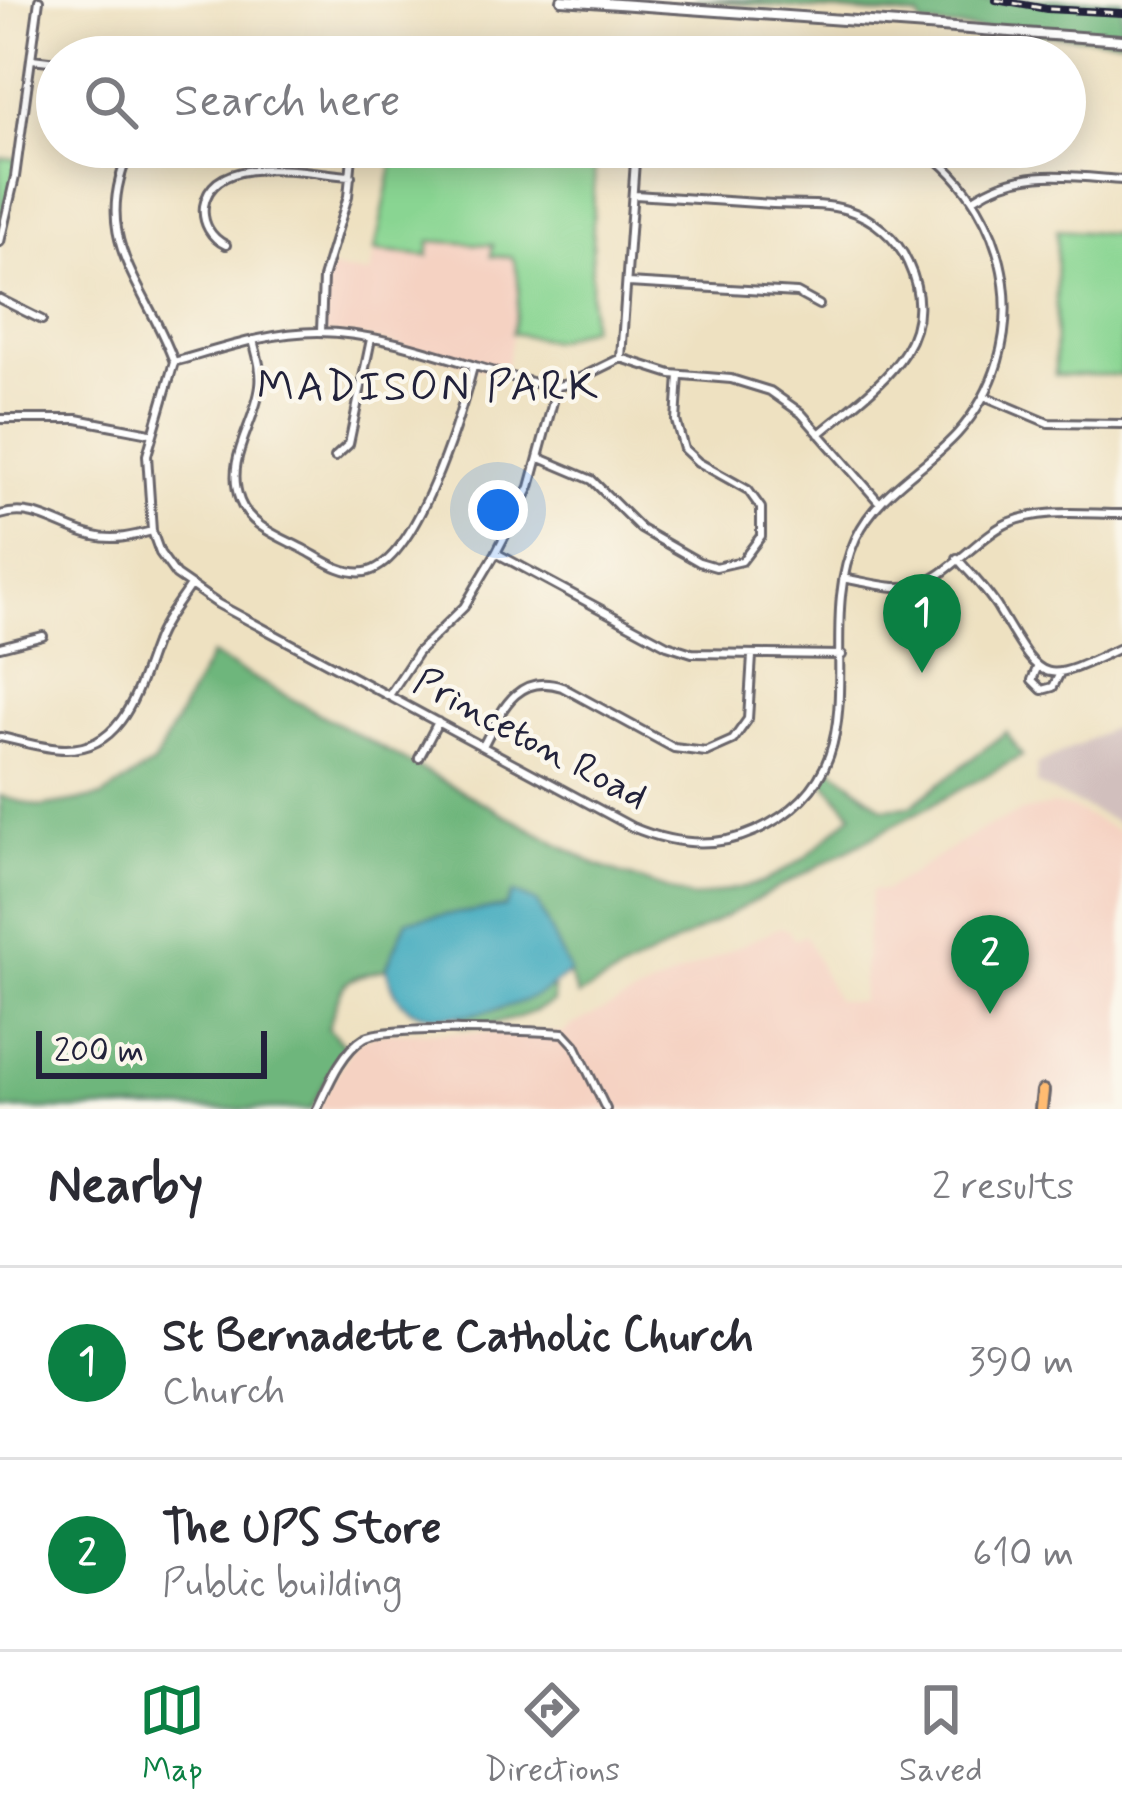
<!DOCTYPE html>
<html lang="en">
<head>
<meta charset="utf-8">
<style>
	:root { --surface:#fff; --page:#f2f2f3; --text:#2b2b33; --muted:#7c7c81; --line:#e1e1e2; --accent:#0b8043 }
	body { margin:0; font-family:Mynerve,sans-serif; background:var(--page); color:var(--text) }
	.scale { position:absolute; left:36px; bottom:30px; width:231px; box-sizing:border-box; padding-left:12px; border:6px solid #22223b; border-top:0; font-size:33px; line-height:42px; white-space:nowrap; color:#22223b; -webkit-text-stroke:9px #fbf7ec; paint-order:stroke }
	.you { position:absolute; left:498px; top:510px; width:42px; height:42px; margin:-30px; border:9px solid #fff; border-radius:50%; background:#1a73e8; box-shadow:0 0 0 18px #1a73e833 }
	.badge { display:grid; place-items:center; width:78px; height:78px; border-radius:50%; background:var(--accent); color:#fff; font-size:39px; font-weight:700 }
	.pin { position:absolute; translate:-50% -99px; filter:drop-shadow(0 3px 6px #0008) }
	.pin::after { content:''; position:absolute; top:63px; width:42px; height:36px; background:inherit; clip-path:polygon(0 0,100% 0,50% 100%) }
	.list { margin:0; padding:0; list-style:none }
	h2 { display:flex; justify-content:space-between; align-items:center; height:156px; margin:0; padding:0 48px; font-size:51px }
	h2 small { font-size:39px; font-weight:400; color:var(--muted) }
	.list li { display:grid; grid-template-columns:78px 1fr auto; gap:36px; align-items:center; box-sizing:border-box; height:192px; padding:0 48px; border-top:3px solid var(--line) }
	.list b { display:block; font-size:45px; white-space:nowrap }
	.list p { margin:0; font-size:39px; white-space:nowrap; color:var(--muted) }
	.list em { font-size:39px; font-style:normal; color:var(--muted) }
	.icon { flex:none; width:66px; height:66px; fill:none; stroke:currentColor; stroke-width:2; stroke-linecap:round; stroke-linejoin:round }
	.map { position:relative; flex:none; width:1122px; height:1109px; overflow:hidden }
	.search { position:absolute; background:var(--surface); box-shadow:0 6px 30px #0003; left:36px; right:36px; top:36px; height:132px; display:flex; align-items:center; gap:30px; box-sizing:border-box; padding:0 42px; border-radius:66px; color:var(--muted); font-size:45px }
	.sheet { height:540px; background:var(--surface) }
	nav { display:flex; justify-content:space-around; align-items:center; box-sizing:border-box; height:168px; border-top:3px solid var(--line); background:var(--surface); font-size:33px; color:var(--muted) }
	nav a { display:grid; justify-items:center; gap:6px }
	nav .on { color:var(--accent) }
	.map>svg:first-child { display:block }
	.built { fill:#f5d2c2 }
	.industrial { fill:#d1bfbd }
	.green { fill:#89d592; stroke:#567c66; stroke-width:3 }
	.forest { fill:#6eb67c; stroke:#486c5c; stroke-width:3 }
	.water { fill:#3da9bd; stroke:#30667c; stroke-width:3 }
	.lines { fill:none; stroke-linecap:round; stroke-linejoin:round }
	.minor-casing { stroke:#69656a; stroke-width:12 }
	.tertiary-casing { stroke:#69656a; stroke-width:14 }
	.trunk-casing { stroke:#69656a; stroke-width:16 }
	.minor { stroke:#fff; stroke-width:6 }
	.tertiary { stroke:#fff; stroke-width:8 }
	.trunk { stroke:#ffbb71; stroke-width:10 }
	.rail-casing { stroke:#22223b; stroke-width:8 }
	.rail { stroke:#fbf7ec; stroke-width:3; stroke-dasharray:9; stroke-linecap:butt }
	.labels { text-anchor:middle; dominant-baseline:central; stroke-width:9; stroke-linejoin:round; paint-order:stroke }
	.street-label { font-size:39px; fill:#22223b; stroke:#fbf7ec }
	.neighbourhood-label { font-size:42px; letter-spacing:3px; fill:#22223b; stroke:#fbf7ec }
</style>
</head>
<body>
<div class="map">
<svg width="1122" height="1109" viewBox="0 0 1122 1109">
	<rect width="100%" height="100%" fill="#fbf7ec"/>
	<filter id="ink" filterUnits="userSpaceOnUse"><feTurbulence type="fractalNoise" baseFrequency=".00833" numOctaves="2"/><feDisplacementMap in="SourceGraphic" scale="24" xChannelSelector="R" yChannelSelector="G"/><feConvolveMatrix kernelMatrix="1 2 1 2 8 2 1 2 1" color-interpolation-filters="sRGB"/></filter>
	<filter id="wash" filterUnits="userSpaceOnUse"><feTurbulence type="fractalNoise" baseFrequency=".004" numOctaves="4" result="noise"/><feDisplacementMap in="SourceGraphic" scale="48" xChannelSelector="R" yChannelSelector="G"/><feGaussianBlur stdDeviation="2.7" result="paint"/><feColorMatrix in="noise" values="0 0 0 0 0 0 0 0 0 0 0 0 0 0 0 0 0 1.4 0 .05"/><feComposite in="paint" operator="in"/></filter>
	<g filter="url(#wash)">
		<rect width="100%" height="100%" fill="#eee1c1"/>
		<path class="built" d="M396,147L595,150L590,327L553,341L513,333L504,375L371,339L321,332L325,268L370,274Z
			M1053,805L1071,808L1122,833V1109H317L352,1048L364,1038L388,1032L564,1033L572,1025L780,927L789,931L794,940L805,935L836,1000L861,1002L871,890L884,891L981,830L1021,812Z"/>
		<path class="industrial" d="M1122,723V825L1036,784L1037,765Z"/>
		<path class="green" d="M396,147L595,150L590,327L553,341L512,333C518,312 523,277 512,257L491,256L493,245L430,241L428,256L375,251Z
			M0,158L18,159L0,242Z
			M1057,230L1122,235V375H1055Z"/>
		<path class="forest" d="M694,0H1122V40L921,25L919,17Z
			M211,655L599,866L692,898L762,883L805,858L852,814L823,780L831,767L883,808L911,806L1006,732L1022,756L578,996L537,903L407,920L386,969C337,979 344,983 328,1028L345,1046L311,1109H0V796L40,807L102,797L154,763Z
			M548,989L554,990L553,1002C523,1019 494,1026 461,1026L460,1013L498,1010Z"/>
		<path class="water" d="M513,893L537,903L570,972C560,980 550,989 539,994C512,1009 439,1026 410,1009C396,1000 391,983 386,969L407,920L505,907Z"/>
	</g>
	<g filter="url(#ink)">
		<g class="lines">
			<g class="minor-casing">
				<path id="minor" d="M32,59L57,62
					M132,147C87,238 145,282 174,362L147,455L152,531L160,553L176,575L218,604L632,827C672,844 715,849 755,831C891,769 809,638 856,538C878,491 924,470 957,434C1036,346 1015,213 921,147
					M635,195C681,198 727,201 773,204C797,205 824,203 847,210C873,218 897,238 908,263C946,345 873,388 819,434
					M975,198C1022,167 1069,176 1122,180
					M0,242L15,177L39,0
					M226,245C211,238 202,223 204,206C213,150 312,174 351,176
					M628,283L797,293L819,305
					M0,299L42,320
					M321,331L323,278L348,196L353,147
					M253,340C257,355 262,371 260,386C255,426 224,459 240,501C250,527 283,538 305,550C323,560 343,575 365,572C417,564 461,413 473,367
					M621,358L636,147
					M174,362C221,349 269,332 318,332C397,333 475,371 552,387L568,384L621,358L671,374L731,379L770,391L801,413L879,502
					M984,396L1048,423L1122,424
					M0,419H77L150,433
					M335,457L349,444L371,339
					M540,458L592,480L641,529L699,562L716,567L742,561L761,536V508L748,490L698,462L684,449L676,421L679,375
					M0,515C37,504 60,529 94,536C114,541 133,536 152,531
					M496,553L667,645L692,653L842,655
					M957,558C971,575 988,591 999,610C1044,685 1040,686 1122,647
					M847,579C868,582 892,590 913,586C945,581 977,537 1008,523C1043,508 1085,514 1122,514
					M0,647L43,636
					M1037,668L1032,680L1042,690L1053,687L1060,673
					M390,694L418,652L464,607L496,553L530,487L557,387
					M0,737C21,741 43,749 65,749C125,750 138,686 155,643C162,623 177,605 189,587
					M483,746C501,712 516,672 562,687L674,748L706,752L733,740L748,719L752,656
					M419,758L438,722
					M317,1109C328,1086 341,1052 364,1038C385,1025 532,1031 564,1033L575,1045L606,1109"/>
			</g>
			<g class="tertiary-casing">
				<path id="tertiary" d="M562,0L1122,40"/>
			</g>
			<g class="trunk-casing">
				<path id="trunk" d="M1041,1109L1043,1091"/>
			</g>
			<use href="#minor" class="minor"/>
			<use href="#tertiary" class="tertiary"/>
			<use href="#trunk" class="trunk"/>
			<g class="rail-casing">
				<path id="rail" d="M996,0L1047,9L1122,13"/>
			</g>
			<use href="#rail" class="rail"/>
		</g>
	</g>
	<g class="labels">
		<g class="street-label">
			<text transform="translate(530 740) rotate(28)">Princeton Road</text>
		</g>
		<g class="neighbourhood-label">
			<text x="429" y="388">MADISON PARK</text>
		</g>
	</g>
</svg>
<div class="scale">200 m</div>
<div class="you"></div>
<div class="pin badge" style="left:922px;top:673px">1</div>
<div class="pin badge" style="left:990px;top:1014px">2</div>
<div class="search"><svg class="icon" aria-label="search" viewBox="0 0 24 24"><circle cx="10" cy="10" r="6"/><path d="M15 15l6 6"/></svg>Search here</div>
</div>
<section class="sheet">
<h2>Nearby<small>2 results</small></h2>
<ul class="list">
<li><span class="badge">1</span><div><b>St Bernadette Catholic Church</b><p>Church</p></div><em>390 m</em></li>
<li><span class="badge">2</span><div><b>The UPS Store</b><p>Public building</p></div><em>610 m</em></li>
</ul>
</section>
<nav>
<a class="on"><svg class="icon" aria-label="map" viewBox="0 0 24 24"><path d="M3 6l6-2 6 2 6-2v14l-6 2-6-2-6 2zM9 4v14M15 6v14"/></svg>Map</a>
<a><svg class="icon" aria-label="directions" viewBox="0 0 24 24"><path d="M12 3l9 9-9 9-9-9zM9 14v-3h6M13 9l2 2-2 2"/></svg>Directions</a>
<a><svg class="icon" aria-label="saved" viewBox="0 0 24 24"><path d="M7 4h10v16l-5-4-5 4z"/></svg>Saved</a>
</nav>
</body>
</html>
